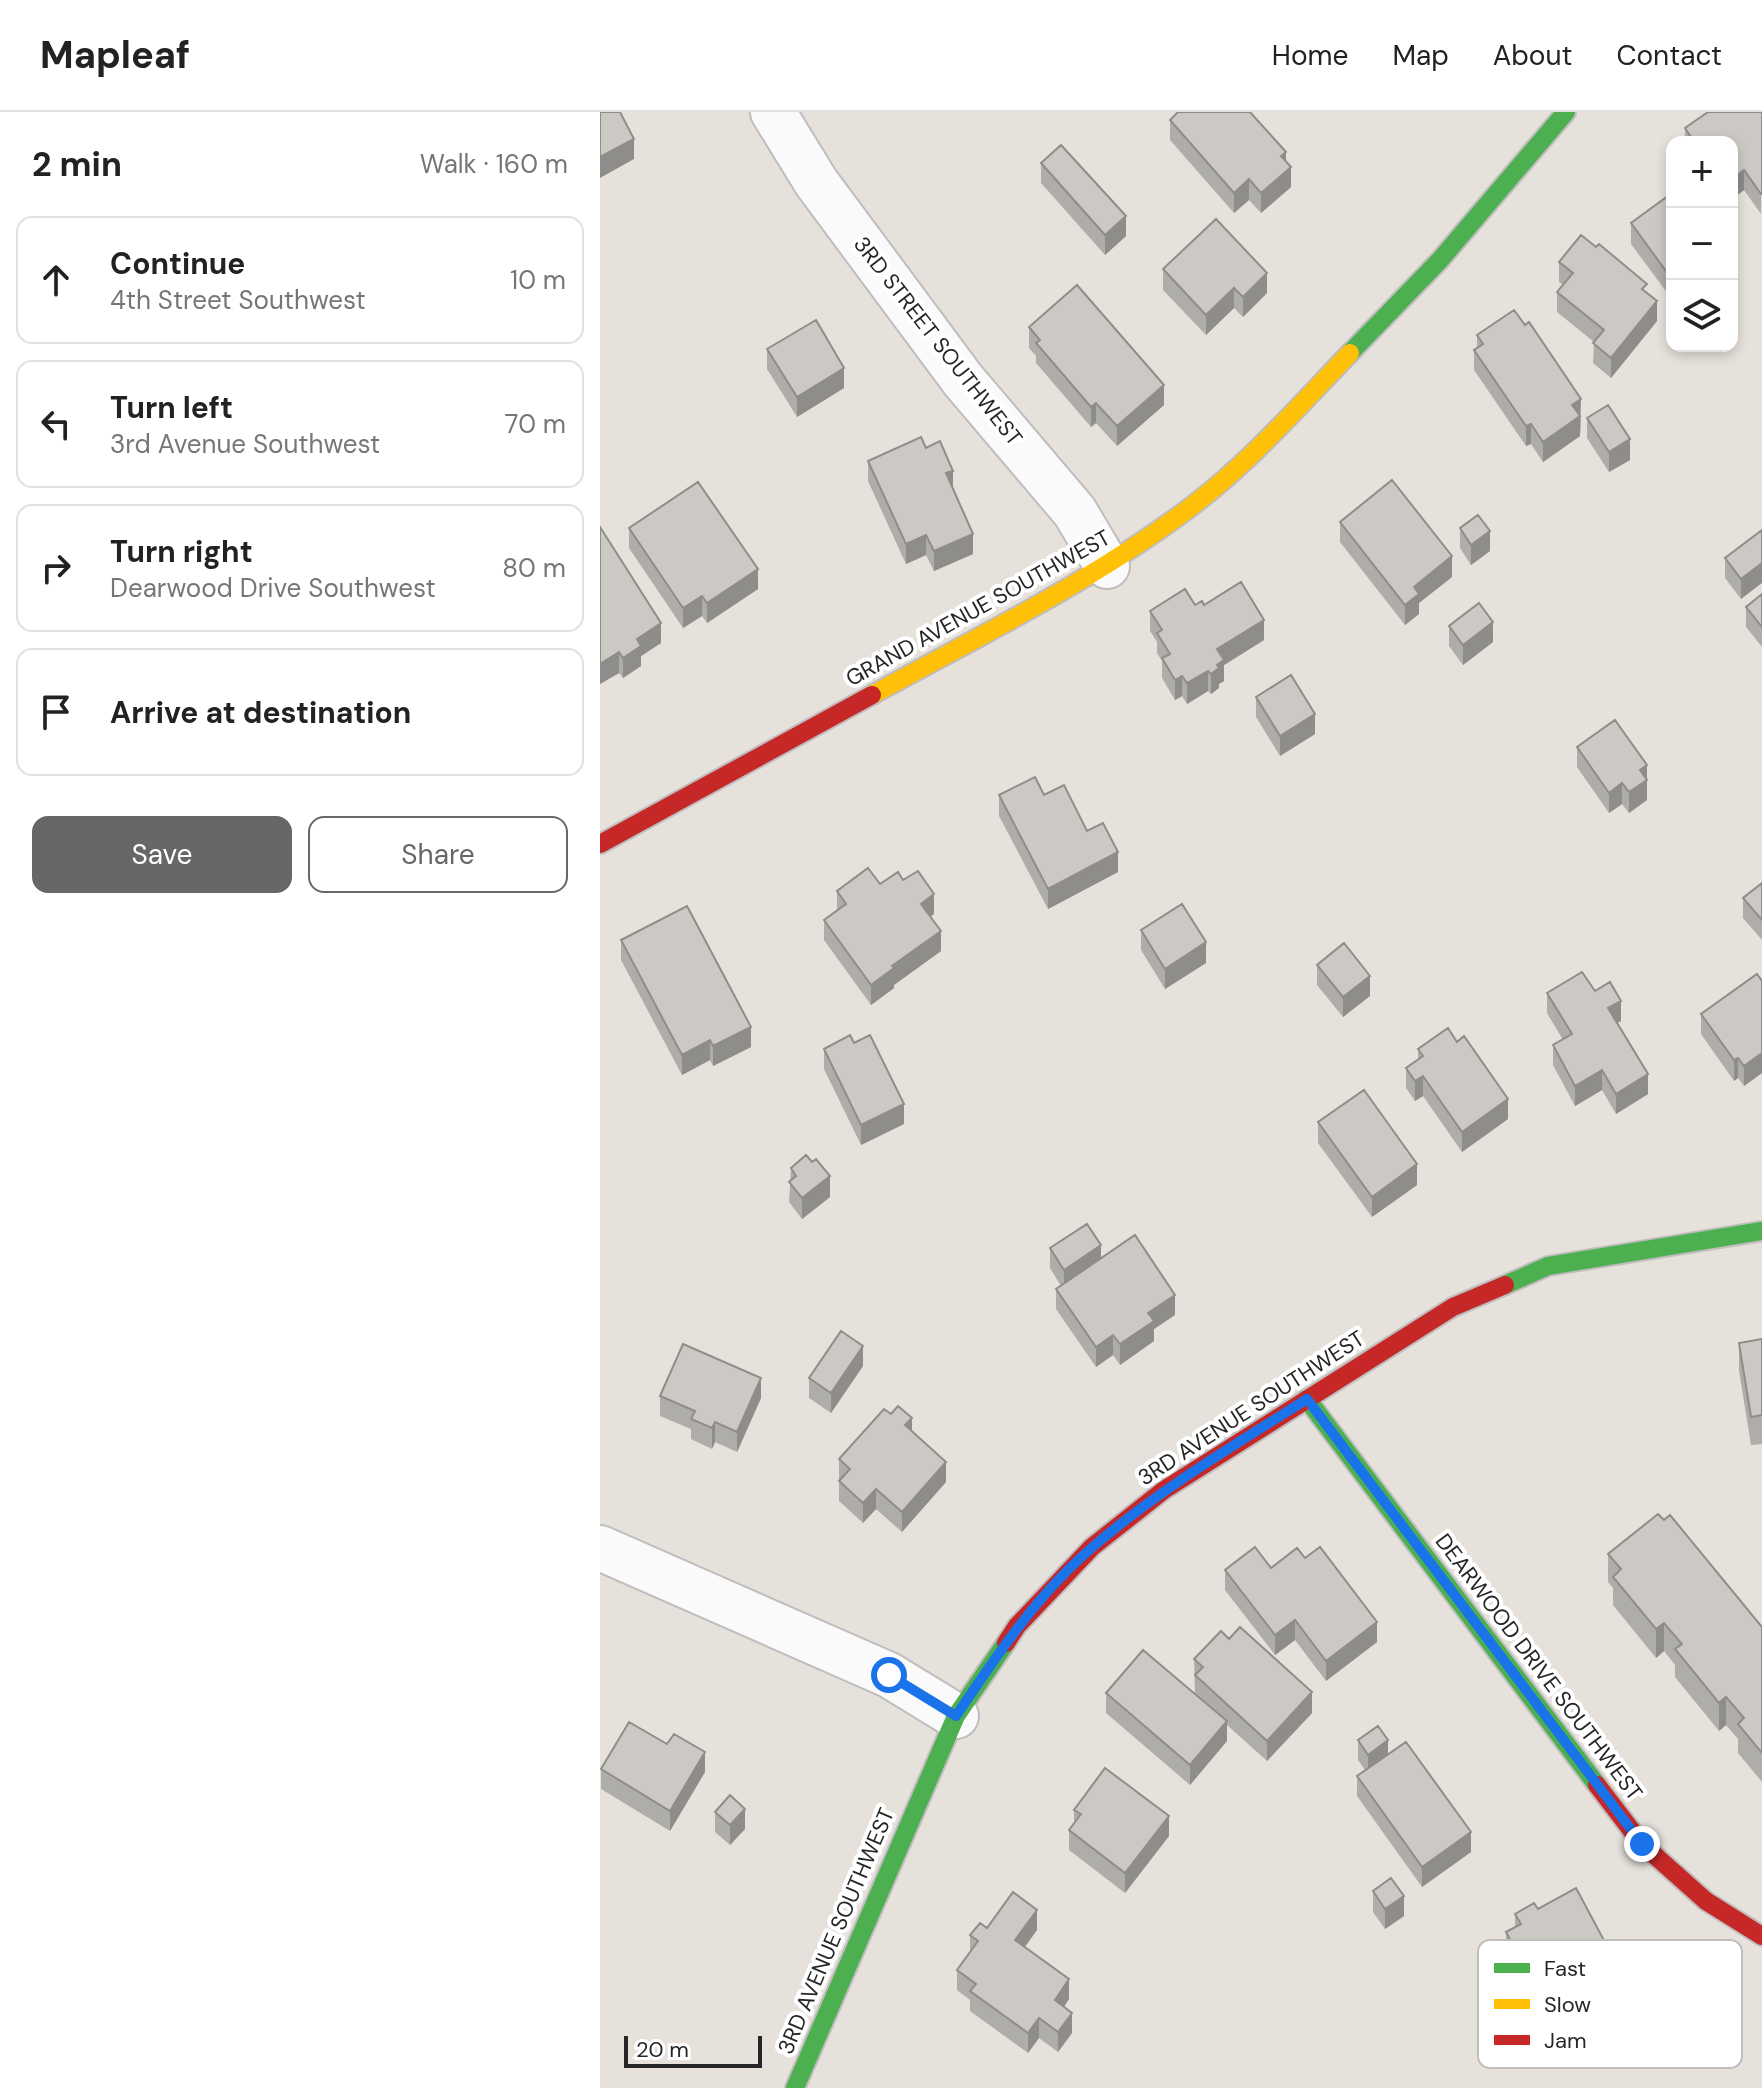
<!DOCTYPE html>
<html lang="en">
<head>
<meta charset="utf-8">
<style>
	:root { --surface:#fff; --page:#f2f2f2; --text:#222; --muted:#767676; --line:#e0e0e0; --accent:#696765 }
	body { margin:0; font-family:"DM Sans",sans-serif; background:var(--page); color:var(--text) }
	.controls { position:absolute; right:24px; top:24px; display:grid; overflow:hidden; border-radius:16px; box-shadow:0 4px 12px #0003 }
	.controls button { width:72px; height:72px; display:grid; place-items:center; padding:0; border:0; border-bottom:2px solid var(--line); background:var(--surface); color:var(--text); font:40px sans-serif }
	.scale { position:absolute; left:24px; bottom:20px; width:138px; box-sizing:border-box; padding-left:8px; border:4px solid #262626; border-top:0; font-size:22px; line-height:28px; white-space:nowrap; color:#262626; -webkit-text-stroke:6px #fff; paint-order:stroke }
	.stop { position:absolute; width:24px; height:24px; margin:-18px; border:6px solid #1a73e8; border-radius:50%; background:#fff }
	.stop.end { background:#1a73e8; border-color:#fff; box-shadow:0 2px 8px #0008 }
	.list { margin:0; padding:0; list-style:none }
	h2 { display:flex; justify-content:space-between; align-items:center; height:104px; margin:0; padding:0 32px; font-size:34px }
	h2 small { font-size:26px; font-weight:400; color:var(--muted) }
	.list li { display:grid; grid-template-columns:52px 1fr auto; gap:24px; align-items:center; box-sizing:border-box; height:128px; margin:0 16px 16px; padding:0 16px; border:2px solid var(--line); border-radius:16px }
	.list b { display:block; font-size:30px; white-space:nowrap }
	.list p { margin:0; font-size:26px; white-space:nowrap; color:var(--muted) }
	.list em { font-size:26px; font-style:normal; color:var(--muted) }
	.actions { display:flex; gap:16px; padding:24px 32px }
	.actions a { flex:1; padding:18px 0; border:2px solid var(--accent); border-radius:16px; text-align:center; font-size:28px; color:var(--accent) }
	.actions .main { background:var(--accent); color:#fff }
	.icon { flex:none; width:44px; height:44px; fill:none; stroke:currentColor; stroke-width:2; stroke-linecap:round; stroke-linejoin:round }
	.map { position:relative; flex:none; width:1162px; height:1976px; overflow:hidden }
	header { display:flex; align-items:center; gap:48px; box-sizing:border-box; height:112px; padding:0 40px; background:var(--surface); border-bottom:2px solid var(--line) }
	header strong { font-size:38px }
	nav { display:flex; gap:44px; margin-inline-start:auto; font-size:28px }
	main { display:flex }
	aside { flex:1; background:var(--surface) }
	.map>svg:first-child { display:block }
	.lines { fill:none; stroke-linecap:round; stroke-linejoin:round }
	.street-casing { stroke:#bfbdbd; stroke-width:48 }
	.fast-casing { stroke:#bfbdbd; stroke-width:22 }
	.slow-casing { stroke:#bfbdbd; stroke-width:22 }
	.jam-casing { stroke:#bfbdbd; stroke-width:22 }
	.street { stroke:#fbfafa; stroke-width:44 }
	.fast { stroke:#4caf50; stroke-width:18 }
	.slow { stroke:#ffc107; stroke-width:18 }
	.jam { stroke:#c62828; stroke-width:18 }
	.wall { fill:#afada9 }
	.shaded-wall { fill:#8f8d8a }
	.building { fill:#ccc9c5; stroke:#8f8d8a; stroke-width:2 }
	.route { stroke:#1a73e8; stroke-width:10 }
	.labels { text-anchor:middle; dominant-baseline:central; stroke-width:8; stroke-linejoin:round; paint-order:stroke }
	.street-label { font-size:22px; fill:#262626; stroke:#fff }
	.key { fill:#fff; stroke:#bebebe; stroke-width:2 }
	.key-label { font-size:22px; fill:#262626 }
</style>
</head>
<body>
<header>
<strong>Mapleaf</strong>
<nav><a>Home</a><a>Map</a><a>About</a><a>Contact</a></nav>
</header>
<main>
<aside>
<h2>2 min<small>Walk · 160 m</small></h2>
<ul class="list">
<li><svg class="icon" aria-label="ahead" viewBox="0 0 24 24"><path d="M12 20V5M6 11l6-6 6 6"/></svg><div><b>Continue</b><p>4th Street Southwest</p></div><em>10 m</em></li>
<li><svg class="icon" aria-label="left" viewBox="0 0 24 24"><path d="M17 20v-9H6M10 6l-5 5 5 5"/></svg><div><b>Turn left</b><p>3rd Avenue Southwest</p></div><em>70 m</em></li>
<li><svg class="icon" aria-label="right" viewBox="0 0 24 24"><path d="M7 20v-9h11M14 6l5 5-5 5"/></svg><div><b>Turn right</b><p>Dearwood Drive Southwest</p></div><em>80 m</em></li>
<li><svg class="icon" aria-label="arrive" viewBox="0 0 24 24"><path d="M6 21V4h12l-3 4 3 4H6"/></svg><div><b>Arrive at destination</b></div></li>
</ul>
<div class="actions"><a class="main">Save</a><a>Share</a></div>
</aside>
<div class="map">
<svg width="1162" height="1976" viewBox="0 0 1162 1976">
	<rect width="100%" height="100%" fill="#e6e1db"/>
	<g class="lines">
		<g class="street-casing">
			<path id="street" d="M173,0L216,70L363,268L475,400L507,454
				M0,1436L289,1563L356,1604"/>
		</g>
		<g class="fast-casing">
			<path id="fast" d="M750,241L840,148L966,0
				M905,1173L948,1154L1162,1119
				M707,1287L997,1673
				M195,1976L356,1604L406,1531"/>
		</g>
		<g class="slow-casing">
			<path id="slow" d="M272,583C381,523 493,469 592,394C650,350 699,294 750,241"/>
		</g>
		<g class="jam-casing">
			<path id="jam" d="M0,732L272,583
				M406,1531L417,1514L492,1435L564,1378L853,1195L905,1173
				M997,1673L1042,1732L1106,1789L1162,1824"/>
		</g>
		<use href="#street" class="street"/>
		<use href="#fast" class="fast"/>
		<use href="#slow" class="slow"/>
		<use href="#jam" class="jam"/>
	</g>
	<path class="wall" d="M1162,0L1161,102L1144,78L1132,87V30H1085V16Z
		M570,8L686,48L691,75L661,101L649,88L634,101L570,28Z
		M441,51L526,124L505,143L441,71Z
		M1072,81L1071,186L1031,132V111Z
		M959,150L1047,181L1057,209L1011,266L993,251L994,230L957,200V180L963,173L959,170Z
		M563,157L667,181L643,205L634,196L606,223L563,178Z
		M429,215L564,293L517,334L496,311L491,315L436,251V244L429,236Z
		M877,223L981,307L980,324L943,350L931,332L926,334L874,258V238L877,235Z
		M167,237L244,276L197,305L167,257Z
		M987,306L1030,348L1009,360L987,326Z
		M326,336L353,377L373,442L334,459L326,443L306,452L268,369V349Z
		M740,410L852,465L819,491V502L805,513L740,430Z
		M0,415L61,531L41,544V554L23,566L19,561L0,572Z
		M29,416L158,477L107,511L102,504L83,516L29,436Z
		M860,416L890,439L871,453L860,436Z
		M1162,418L1141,487L1125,466V446Z
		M1162,483V535L1146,515V495Z
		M604,493L664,528L624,553V569L619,572V576L611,582L608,579L587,592L582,584L575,588L562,566V549L557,541V530L550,519V499Z
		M849,514L893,530L863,553L849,534Z
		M656,585L715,622L680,644L656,605Z
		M977,635L1047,653V688L1029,701L1022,692L1009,701L977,655Z
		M399,683H444L487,719L518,760L448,797L399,704Z
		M303,768L334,802L330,805L341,839L294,873V876L271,893L224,828V808L237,799V779Z
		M1162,771V828L1143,806V786Z
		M541,818L606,851L565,877L541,838Z
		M21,828L151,935L113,954L110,948L82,963L21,848Z
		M717,853L770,884L743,905L717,873Z
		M1162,869V961L1144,974L1138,966L1134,969L1101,922V902Z
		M995,879L1021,909L1017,911L1048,982L1016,1002L1002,978L975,994L953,953V933L963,928L947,901V881Z
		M857,930L908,1007L862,1040L823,984L815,989L806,976V956L818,947V937Z
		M254,931L304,1012L261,1033L224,957V937Z
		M718,1010L817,1073L772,1105L718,1031Z
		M191,1056L230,1085L202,1107L189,1090Z
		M450,1136L501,1146L575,1203L554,1217V1229L520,1253L513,1243L496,1255L456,1197V1177L461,1174L450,1156Z
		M1162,1227V1332L1151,1333L1139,1259V1231Z
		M263,1254L231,1301L209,1286V1266Z
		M60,1284L161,1286L137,1340L115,1330L112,1337L91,1327V1317L60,1304Z
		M312,1319L346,1370L302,1420L276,1397L263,1411L239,1389V1347Z
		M1064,1408L1162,1515V1670L1138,1641V1627L1126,1613L1119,1619L1075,1565V1553L1064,1539L1056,1546L1013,1493V1476L1008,1470V1442Z
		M671,1456L777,1530L726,1569L695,1528L675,1543L625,1478V1458Z
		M594,1547L712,1601L667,1649L627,1613V1629L590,1673L506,1601V1581L595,1582Z
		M758,1628L788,1642L871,1740L822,1775L757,1684V1664L765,1658L758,1648Z
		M1,1657L105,1660L70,1719L1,1677Z
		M474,1698L569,1724L525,1781L469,1738V1718L474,1712Z
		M115,1700L145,1717L130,1733L115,1720Z
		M773,1779L804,1804L785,1817L773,1800Z
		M938,1797L1007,1854L980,1868L977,1863L978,1898L963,1906L956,1894L940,1904L906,1840V1820L915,1815V1802Z
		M387,1816L437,1818L425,1835L469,1887L464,1895L472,1921L458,1940L439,1926L428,1941L370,1899V1888L357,1878V1858L370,1840V1823Z"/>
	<path class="shaded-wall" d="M34,27V47L0,66V45Z
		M686,40V59L691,55V75L661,101V81L681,44Z
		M1144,58V78L1132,87V67Z
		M649,67V88L634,101V81Z
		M526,104V124L505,143V123Z
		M667,161V181L643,205V185Z
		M1072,165V185L1071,186V166Z
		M634,176V196L606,223V203Z
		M1057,189V209L1011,266V246Z
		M244,256V276L197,305V285Z
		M564,273V293L517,334V314Z
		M981,287L980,324L943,350V330L972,293Z
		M496,291V311L491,315V295Z
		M931,312V332L926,334V314Z
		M1030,327V348L1009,360V340Z
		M353,359V379L346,361Z
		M890,419V439L871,453V433Z
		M373,422V442L334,459V439Z
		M326,423V443L306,452V432Z
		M852,444V465L819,491V502L805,513V493L814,475Z
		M1162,451V471L1141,487V467Z
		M158,457V477L107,511V491Z
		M102,484V504L83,516V496Z
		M664,508V528L624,553V569L619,572V576L611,582V562L617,537Z
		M893,510V530L863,553V533Z
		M61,511V531L41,544V554L23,566V546L37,527Z
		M19,540V561L0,572V552Z
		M608,559V579L587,592V571Z
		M582,564V584L575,588V568Z
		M715,602V622L680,644V624Z
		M1047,653V688L1029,701V680L1040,658Z
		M1022,671V692L1009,701V681Z
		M518,740V760L448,797V777Z
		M334,782V802L321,812V792Z
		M341,819V839L294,873V876L271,893V873L292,854Z
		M606,830V851L565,877V857Z
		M770,864V884L743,905V885Z
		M1021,889V909L1008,916V896Z
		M151,915V935L113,954V934Z
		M110,928V948L82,963V943Z
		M1162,941V961L1144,974V954Z
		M1138,946V966L1134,969V948Z
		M1002,958V978L975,994V974Z
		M1048,962V982L1016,1002V982Z
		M823,964V984L815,989V969Z
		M908,987V1007L862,1040V1020Z
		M304,992V1012L261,1033V1013Z
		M817,1052V1073L772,1105V1085Z
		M230,1064V1085L202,1107V1086Z
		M501,1133V1153L464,1178V1158Z
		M575,1183V1203L554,1217V1229L520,1253V1232L548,1201Z
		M513,1223V1243L496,1255V1235Z
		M263,1234V1254L231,1301V1281Z
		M161,1266V1286L137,1340V1320Z
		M312,1306V1326L305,1313Z
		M115,1310V1330L112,1337V1316Z
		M346,1350V1370L302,1420V1400Z
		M276,1377V1397L263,1411V1391Z
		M695,1508V1528L675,1543V1523Z
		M777,1510V1530L726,1569V1549Z
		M1064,1511V1539L1056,1546V1517Z
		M712,1580V1601L667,1649V1629Z
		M1126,1585V1613L1119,1619V1591Z
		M627,1609V1629L590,1673V1653Z
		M788,1628V1648L768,1663V1643Z
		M105,1640V1660L70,1719V1699Z
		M145,1697V1717L130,1733V1713Z
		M569,1704V1724L525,1781V1761Z
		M871,1720V1740L822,1775V1755Z
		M804,1784V1804L785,1817V1797Z
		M437,1798V1818L415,1848V1828Z
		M1007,1834V1854L980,1868V1848Z
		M976,1840V1860L967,1845Z
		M977,1863L978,1898L963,1906V1886L972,1866Z
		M469,1867V1887L455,1908V1888Z
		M956,1874V1894L940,1904V1884Z
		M472,1901V1921L458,1940V1920Z
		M439,1906V1926L428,1941V1921Z"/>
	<path class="building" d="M0,0H20L34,27L0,45Z
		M578,0H650L686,40L681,44L691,55L661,81L649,67L634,81L570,8Z
		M1108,0H1162V81L1161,82L1144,58L1132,67V30H1094L1085,16Z
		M461,33L526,104L505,123L441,51Z
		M1072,81V165L1071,166L1031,111Z
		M616,107L667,161L643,185L634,176L606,203L563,157Z
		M981,123L996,135L999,132L1047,172L1042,177L1057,189L1011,246L993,231L1004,218L957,180L973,161L959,150Z
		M477,173L564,273L517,314L496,291L491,295L436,231L440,228L429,215Z
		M914,198L925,213L929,210L981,287L972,293L980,304L943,330L931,312L926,314L874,238L883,232L877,223Z
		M216,208L244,256L197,285L167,237Z
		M1008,293L1030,327L1009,340L987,306Z
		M321,325L326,336L340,329L353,359L346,361L373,422L334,439L326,423L306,432L268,349Z
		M792,368L852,444L814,475L819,482L805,493L740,410Z
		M98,370L158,457L107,491L102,484L83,496L29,416Z
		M878,403L890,419L871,433L860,416Z
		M0,415L61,511L37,527L41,534L23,546L19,540L0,552Z
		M1162,418V451L1141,467L1125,446Z
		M641,470L664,508L617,537L624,548L617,553L619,556L611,562L608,559L587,571L582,564L575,568L562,546L570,542L557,521L562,518L550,499L585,477L595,493L602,489L604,493Z
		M1162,482V515L1146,495Z
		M879,491L893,510L863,533L849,514Z
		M691,563L715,602L680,624L656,585Z
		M1015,608L1047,653L1040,658L1047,668L1029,680L1022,671L1009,681L977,635Z
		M435,665L444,683L464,673L487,719L503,711L518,740L448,777L399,683Z
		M268,756L280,772L298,760L303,768L318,759L334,782L321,792L341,819L292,854L294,856L271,873L224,808L246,792L237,779Z
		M1162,771V808L1143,786Z
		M582,792L606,830L565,857L541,818Z
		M87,794L151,915L113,934L110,928L82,943L21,828Z
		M744,831L770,864L743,885L717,853Z
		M982,860L995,879L1010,870L1021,889L1008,896L1048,962L1016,982L1002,958L975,974L953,933L972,922L947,881Z
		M1157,862L1162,869V941L1144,954L1138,946L1134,948L1101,902Z
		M848,916L857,930L864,924L908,987L862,1020L823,964L815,969L806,956L823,944L818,937Z
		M250,923L254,931L270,923L304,992L261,1013L224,937Z
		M764,978L817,1052L772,1085L718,1010Z
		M206,1043L212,1050L216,1047L230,1064L202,1086L189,1070L196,1064L191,1056Z
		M487,1112L501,1133L464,1158L450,1136Z
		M535,1123L575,1183L548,1201L554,1209L520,1232L513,1223L496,1235L456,1177Z
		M241,1219L263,1234L231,1281L209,1266Z
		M1162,1227V1303L1151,1305L1139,1231Z
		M83,1232L161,1266L137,1320L115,1310L112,1316L91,1307L95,1299L60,1284Z
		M298,1294L312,1306L305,1313L346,1350L302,1400L276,1377L263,1391L239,1369L250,1357L239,1347L284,1297L291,1302Z
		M1058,1402L1064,1408L1070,1403L1162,1515V1641L1138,1612L1144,1606L1126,1585L1119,1591L1075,1537L1082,1532L1064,1511L1056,1517L1013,1465L1021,1457L1008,1442Z
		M655,1435L671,1456L697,1436L705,1446L720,1435L777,1510L726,1549L695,1508L675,1523L625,1458Z
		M640,1515L712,1580L667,1629L595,1563L603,1555L594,1547L621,1519L629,1527Z
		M543,1538L627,1609L590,1653L506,1581Z
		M29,1610L67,1632L74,1622L105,1640L70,1699L1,1657Z
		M778,1614L788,1628L768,1643L758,1628Z
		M806,1630L871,1720L822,1755L757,1664Z
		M505,1656L569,1704L525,1761L469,1718L481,1702L474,1698Z
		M130,1683L145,1697L130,1713L115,1700Z
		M791,1766L804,1784L785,1797L773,1779Z
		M976,1776L1007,1834L980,1848L976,1840L967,1845L977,1863L972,1866L978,1878L963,1886L956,1874L940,1884L906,1820L921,1812L915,1802L934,1791L938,1797Z
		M413,1780L437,1798L415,1828L469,1867L455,1888L472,1901L458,1920L439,1906L428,1921L370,1879L376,1872L357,1858L378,1829L370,1823L380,1811L387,1816Z"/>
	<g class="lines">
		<path class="route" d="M289,1563L356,1604C397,1543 438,1481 495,1433C560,1377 635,1333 707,1287L1042,1732"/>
	</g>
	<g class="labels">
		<g class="street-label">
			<text transform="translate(338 229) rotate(52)">3RD STREET SOUTHWEST</text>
			<text transform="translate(378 496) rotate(-29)">GRAND AVENUE SOUTHWEST</text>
			<text transform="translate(651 1296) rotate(-33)">3RD AVENUE SOUTHWEST</text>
			<text transform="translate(939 1555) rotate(53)">DEARWOOD DRIVE SOUTHWEST</text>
			<text transform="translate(236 1819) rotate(-67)">3RD AVENUE SOUTHWEST</text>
		</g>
	</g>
	<rect x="878" y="1828" width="264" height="128" rx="12" class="key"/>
	<rect x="894" y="1851" width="36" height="10" fill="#4caf50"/>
	<rect x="894" y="1887" width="36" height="10" fill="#ffc107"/>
	<rect x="894" y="1923" width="36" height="10" fill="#c62828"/>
	<g class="key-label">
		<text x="944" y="1864">Fast</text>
		<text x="944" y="1900">Slow</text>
		<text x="944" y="1936">Jam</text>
	</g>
</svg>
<div class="controls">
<button>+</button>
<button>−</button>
<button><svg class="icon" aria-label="layers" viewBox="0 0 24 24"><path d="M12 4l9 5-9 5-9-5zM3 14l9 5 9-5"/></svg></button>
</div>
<div class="scale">20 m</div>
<div class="stop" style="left:289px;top:1563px"></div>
<div class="stop end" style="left:1042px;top:1732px"></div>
</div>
</main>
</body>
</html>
